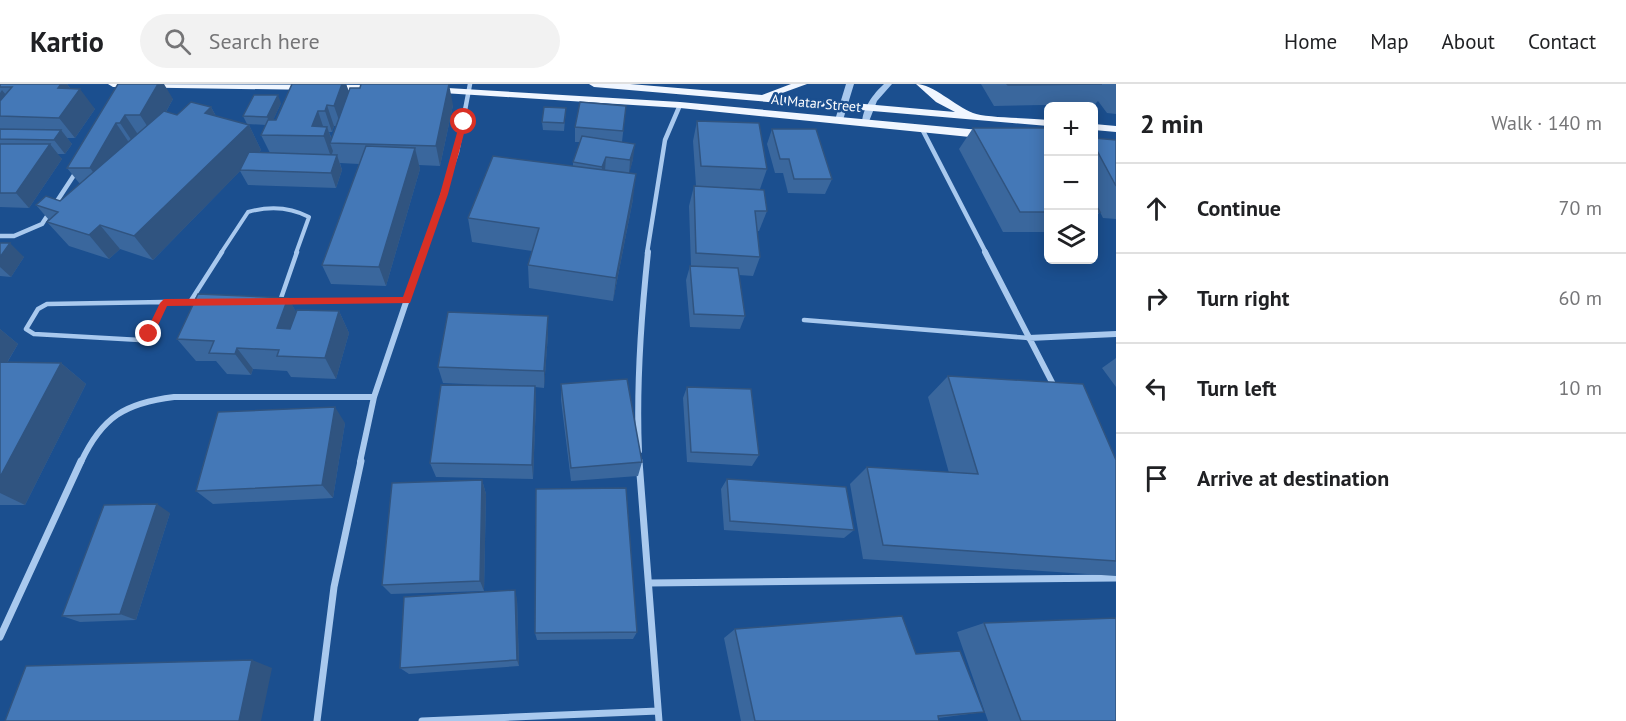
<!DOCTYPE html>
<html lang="en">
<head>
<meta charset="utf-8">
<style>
	:root { --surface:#fff; --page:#f2f2f2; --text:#202124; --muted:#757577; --line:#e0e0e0 }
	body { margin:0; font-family:"PT Sans",sans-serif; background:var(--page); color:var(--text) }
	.controls { position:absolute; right:18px; top:18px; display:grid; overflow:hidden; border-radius:9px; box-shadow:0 3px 15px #0003 }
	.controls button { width:54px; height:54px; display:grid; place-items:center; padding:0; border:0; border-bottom:2px solid var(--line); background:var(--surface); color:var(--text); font:30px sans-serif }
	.stop { position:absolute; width:18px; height:18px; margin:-14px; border:4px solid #d93025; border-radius:50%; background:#fff }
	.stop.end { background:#d93025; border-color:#fff; box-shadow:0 2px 6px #0008 }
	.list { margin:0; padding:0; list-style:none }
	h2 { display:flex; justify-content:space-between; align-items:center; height:78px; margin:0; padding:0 24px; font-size:26px }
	h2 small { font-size:20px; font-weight:400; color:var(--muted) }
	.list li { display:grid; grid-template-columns:39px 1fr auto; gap:18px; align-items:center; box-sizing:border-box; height:90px; padding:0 24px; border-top:2px solid var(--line) }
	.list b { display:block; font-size:22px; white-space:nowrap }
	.list em { font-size:20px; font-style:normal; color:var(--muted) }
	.icon { flex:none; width:33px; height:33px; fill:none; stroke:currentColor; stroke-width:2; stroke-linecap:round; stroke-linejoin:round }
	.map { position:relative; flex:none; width:1116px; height:637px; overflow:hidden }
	header { display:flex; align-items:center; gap:36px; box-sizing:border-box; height:84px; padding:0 30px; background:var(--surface); border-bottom:2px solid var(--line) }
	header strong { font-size:28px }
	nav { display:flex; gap:33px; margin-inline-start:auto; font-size:21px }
	.search { width:420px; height:54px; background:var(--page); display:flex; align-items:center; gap:15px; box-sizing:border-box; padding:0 21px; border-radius:33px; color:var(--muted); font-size:22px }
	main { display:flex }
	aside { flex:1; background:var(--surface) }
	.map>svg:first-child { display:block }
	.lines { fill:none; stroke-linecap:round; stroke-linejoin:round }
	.service-far1 { stroke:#a9c9ee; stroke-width:4 }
	.service { stroke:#a9c9ee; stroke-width:4.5 }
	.minor-far2 { stroke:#a9c9ee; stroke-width:4.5 }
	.minor-far1 { stroke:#a9c9ee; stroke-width:6 }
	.minor { stroke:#a9c9ee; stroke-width:7 }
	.tertiary { fill:#a9c9ee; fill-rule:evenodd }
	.primary { fill:#f0f6ff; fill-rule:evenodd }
	.wall { fill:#3a679d; fill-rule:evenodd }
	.shaded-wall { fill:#305480 }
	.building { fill:#4478b7; stroke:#305480; stroke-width:1.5 }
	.route { fill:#d93025 }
	.labels { text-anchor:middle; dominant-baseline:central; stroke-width:5; stroke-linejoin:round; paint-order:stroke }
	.far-street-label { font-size:14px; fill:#fff; stroke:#1b4f8f }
</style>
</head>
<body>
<header>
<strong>Kartio</strong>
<div class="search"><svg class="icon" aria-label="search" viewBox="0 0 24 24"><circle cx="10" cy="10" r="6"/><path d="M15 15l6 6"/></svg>Search here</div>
<nav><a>Home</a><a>Map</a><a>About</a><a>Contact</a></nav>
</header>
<main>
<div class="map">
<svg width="1116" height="637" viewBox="0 0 1116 637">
	<rect width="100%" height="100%" fill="#1b4f8f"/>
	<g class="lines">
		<path class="service-far1" d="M221,169L248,128C269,122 290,123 309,133L296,169"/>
		<path class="service" d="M280,217L297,168
			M286,217L407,216
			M164,218L149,250L140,256L34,250L26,245L38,225L47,220Z
			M164,218H191
			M190,218L222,168
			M804,236L1029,254"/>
		<path class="minor-far2" d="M922,45L986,169
			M0,152H14L42,140L78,85
			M423,169L457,68L470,0
			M647,169L665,56L680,21"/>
		<path class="minor-far1" d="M985,168L1056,306
			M1029,254L1116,250
			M639,367C636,300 641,234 648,168
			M81,378C102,333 125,319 174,313H374
			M360,378L374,313L423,168"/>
		<path class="minor" d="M639,377L659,637
			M649,499L1116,494
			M0,553L81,377
			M317,637L334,503L361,377
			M422,637L658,627"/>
		<path class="tertiary" d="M846,0H854L843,36L839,38L835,36Z
			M884,0H892L877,17L868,40H862C862,25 873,10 884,0Z"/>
		<path class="primary" d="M108,0L380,1L385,4L380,7L113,3Z
			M589,0H630L762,11L791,0H807L774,12L955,28L936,18L916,0C933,0 955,22 973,29C985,34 1032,34 1048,36V42L594,3Z
			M431,3L680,18L990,47L996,51L990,55L680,24L427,8V4Z
			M1094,40L1116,42V48L1094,46Z"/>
	</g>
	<path class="wall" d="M0,0H67L70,4L95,25L75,54H67L72,60L65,70H57L62,75L29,124L0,123Z
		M118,0L173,15L166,28L177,31L211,23L216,32L249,41L261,66L258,69H270L261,51L266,41L247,40L243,32L281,19L273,36H276L346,0L349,8L453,21L440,82L419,81L420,85L386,202L331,200L322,181L359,80L340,79L342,86L336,104L248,101L240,87L153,176L120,165L109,175L69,162L47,138L49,136L36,121L60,117L80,100L67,84ZM334,42H336L332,55L329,48H332Z
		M981,0H1116V30L1107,29L1098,17L1095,20L994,22Z
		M626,22L622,58L633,75L629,89L633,115L613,217L529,204L528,181L532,167L472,158L468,134L573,82V78L580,58H575V43Z
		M566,24L564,47L543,46L542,38Z
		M697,37L767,85L760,105L712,103L767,127L759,147H757L760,173L753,192L739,191L745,232L740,245L690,243L686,196L690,182H691L689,122L694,102H696L693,57Z
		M973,44L1048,49V148H1003L959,65Z
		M772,45L832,95L825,110L788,109L783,89H775L767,60Z
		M1094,54L1116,56V135L1103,134L1100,128L1094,135V118L1100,128L1094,115Z
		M0,159L24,173L11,193L0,192Z
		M288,214L296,228L339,227L349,249L336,295L291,293L287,287L253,285L251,291L227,290L216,277H196L177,255Z
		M548,232V250L544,304L535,303L536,318L533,395L436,393L430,379L487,301L443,299L438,283Z
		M0,245L18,260L7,279H61L86,300L25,421H0Z
		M1116,274V303L1102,284Z
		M948,292L1116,376V492L863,475L850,400L867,383L949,389L928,313Z
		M561,300L642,378L638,392L571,397L561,316Z
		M687,303L759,371L752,382L687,378L683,314Z
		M345,339L333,414L213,420L196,407Z
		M727,395L854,446L844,454L724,446L721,405Z
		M482,396L486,410L484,507L391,510L382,501Z
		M170,429L136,536L80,538L62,532Z
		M517,515L519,582L409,590L400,584Z
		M984,539L1116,637H988L957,548Z
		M735,545L916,570L984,628L938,634L939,637H741L724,554Z
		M637,548L633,555L537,556L535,549Z"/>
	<path class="shaded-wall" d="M61,0H67L75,12L80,5L95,25L75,54L59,34L58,4Z
		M158,0H164L173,15L153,51L140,31Z
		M342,0H346L351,14L341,42L334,22Z
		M449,0L453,21L440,82L436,62Z
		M2,6L19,27L0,32V9Z
		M278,11L281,19L271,41L267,33Z
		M327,21L334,42L332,48L325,27Z
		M211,23L224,48L205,29Z
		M318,27L325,48L327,43L333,59H330L333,67L331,73L324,53L312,42Z
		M125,31L139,52L134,60L120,39Z
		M116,39L130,60L105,104L90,84Z
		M249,41L261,66L153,176L134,152Z
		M61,46L72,60L65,70L54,56Z
		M50,60L62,75L29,124L16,109Z
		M635,60L633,75L629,91L630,76Z
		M415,64L420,85L386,202L379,183Z
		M337,71L342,86L336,104L331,89Z
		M606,73L605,87L601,97L602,83Z
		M636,90L633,115L613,217L616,194Z
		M100,141L120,165L109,175L89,151Z
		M10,159L24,173L11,193L0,183V173Z
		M288,214L301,236L291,266L277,244Z
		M339,227L349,249L336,295L325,274Z
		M548,232V250L544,304V287Z
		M0,245L18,260L0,290Z
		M237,264L253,285L251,291L235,270Z
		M61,279L86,300L25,421L0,409V393Z
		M535,302L536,318L533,395L532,381Z
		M335,323L345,339L333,414L322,401Z
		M482,396L486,410L484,507L480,497Z
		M157,420L170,429L136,536L120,530Z
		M515,506L517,515L519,582L517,576Z
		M252,576L272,584L261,637H239Z"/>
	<path class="building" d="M0,0H61L58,4L80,5L59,34L0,32V17L12,3H0Z
		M118,0H158L140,31H125L120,39H116L90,84H67Z
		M292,0H342L334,22L327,21L325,27H318L312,42L327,43L324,52L261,51L268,36H276Z
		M361,0H449L436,62L330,59L350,4H360Z
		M1007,0H1102L1008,1Z
		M254,11H278L267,33L243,32Z
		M191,18L211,23L205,29L249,41L134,152L100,141L89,151L47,138L58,128L36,121L46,112L60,117L164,27L177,31Z
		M580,18L626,22L623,47L575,43Z
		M544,23L566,24L564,39L542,38Z
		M697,37L759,39L767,85L701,82Z
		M973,44H1045L1048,49V128H1020Z
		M0,45L61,46L54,56L0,55Z
		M772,45H816L832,95H794L789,75H780Z
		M582,52L635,60L630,76L606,73L602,83L573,78Z
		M1094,54L1116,56V102L1094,61Z
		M0,60H50L16,109H0Z
		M366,62L415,64L379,183L322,181Z
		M249,68L337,71L331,89L240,86Z
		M493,72L636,90L616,194L528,181L539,144L468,134Z
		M694,102L764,106L767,127H755L760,173L696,169Z
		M1094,118L1100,128H1094Z
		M0,159H10L0,173Z
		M690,182L738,184L745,232L694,230Z
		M198,210L288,214L277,244L290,245L297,226L339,227L325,274L277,272L279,266L237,264L235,270L209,269L214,257L177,255Z
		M448,228L548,232L544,287L438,283Z
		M0,278L61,279L0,393Z
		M948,292L1083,300L1116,376V477L883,461L867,383L978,390Z
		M627,295L642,378L571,384L561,300Z
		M441,301L535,302L532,381L430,379Z
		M687,303L751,305L759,371L691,368Z
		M335,323L322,401L196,407L218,328Z
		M727,395L846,403L854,446L730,437Z
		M482,396L480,497L382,501L392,399Z
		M626,404L637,548L535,549L536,405Z
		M157,420L120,530L62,532L104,421Z
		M515,506L517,576L400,584L404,513Z
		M902,532L916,570L960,567L984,628L938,632L939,637H755L735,545Z
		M1116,534V637H1021L984,539Z
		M252,576L239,637H5L26,582Z"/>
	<path class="route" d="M464,35L467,38L448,110L410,219L167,222L153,252H146L145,250L160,219L164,215L403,213L440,110L460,38Z"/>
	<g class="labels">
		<g class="far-street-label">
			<text transform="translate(816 19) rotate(5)">Al Matar Street</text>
		</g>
	</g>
</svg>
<div class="controls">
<button>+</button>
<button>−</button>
<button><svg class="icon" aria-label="layers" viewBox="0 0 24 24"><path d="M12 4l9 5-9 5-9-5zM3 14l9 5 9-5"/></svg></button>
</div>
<div class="stop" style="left:464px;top:38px"></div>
<div class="stop end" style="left:149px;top:250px"></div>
</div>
<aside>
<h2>2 min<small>Walk · 140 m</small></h2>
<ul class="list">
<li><svg class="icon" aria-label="ahead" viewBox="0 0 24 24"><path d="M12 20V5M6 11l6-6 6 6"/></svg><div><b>Continue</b></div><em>70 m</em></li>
<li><svg class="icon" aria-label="right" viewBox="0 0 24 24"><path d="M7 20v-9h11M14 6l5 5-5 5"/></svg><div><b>Turn right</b></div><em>60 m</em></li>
<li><svg class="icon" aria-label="left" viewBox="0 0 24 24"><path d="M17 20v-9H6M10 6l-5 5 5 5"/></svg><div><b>Turn left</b></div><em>10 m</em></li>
<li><svg class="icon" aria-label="arrive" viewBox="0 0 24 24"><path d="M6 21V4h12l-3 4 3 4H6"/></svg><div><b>Arrive at destination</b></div></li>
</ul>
</aside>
</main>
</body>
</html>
